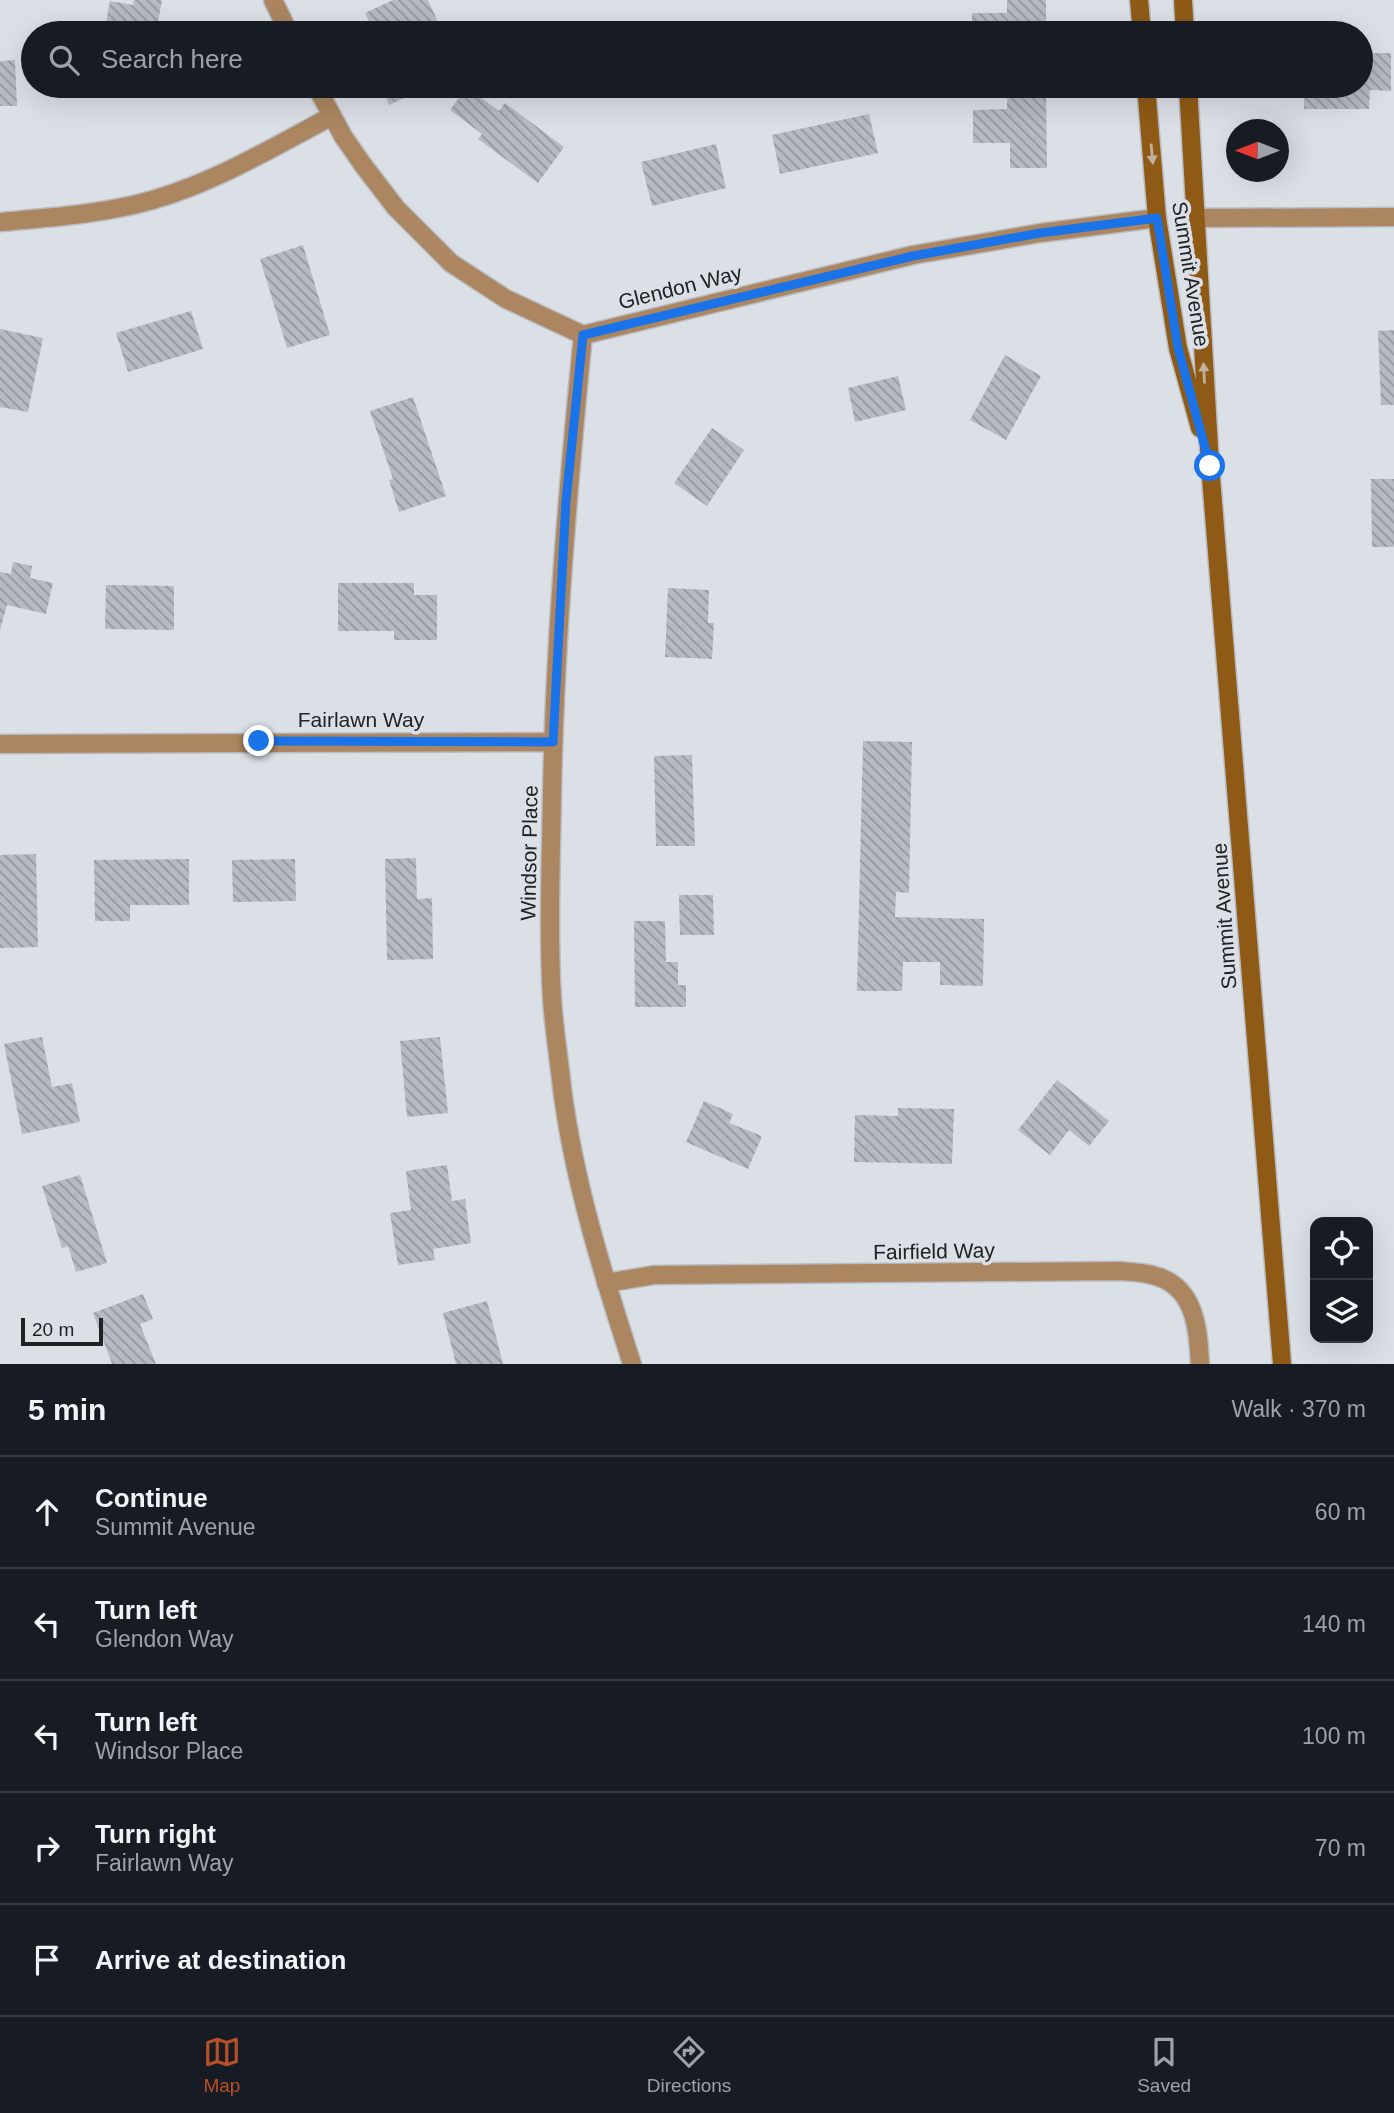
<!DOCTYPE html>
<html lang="en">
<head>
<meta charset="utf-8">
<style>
	:root { --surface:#171b24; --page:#242831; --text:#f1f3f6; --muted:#9ea1a6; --line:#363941; --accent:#b75027 }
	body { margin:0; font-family:Arial,sans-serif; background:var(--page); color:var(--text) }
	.controls { position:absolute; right:21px; bottom:21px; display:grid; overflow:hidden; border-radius:14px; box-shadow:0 7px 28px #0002 }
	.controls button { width:63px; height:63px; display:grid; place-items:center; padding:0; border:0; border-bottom:2px solid var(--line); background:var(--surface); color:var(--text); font:35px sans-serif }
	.compass { position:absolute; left:1226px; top:119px; width:63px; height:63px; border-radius:50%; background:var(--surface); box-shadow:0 7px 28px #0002; rotate:270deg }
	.scale { position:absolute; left:21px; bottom:18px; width:82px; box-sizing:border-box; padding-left:7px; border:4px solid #202224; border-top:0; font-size:19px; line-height:24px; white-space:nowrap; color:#202224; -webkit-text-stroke:5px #dbdfe6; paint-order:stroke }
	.stop { position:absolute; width:21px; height:21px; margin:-16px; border:5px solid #1a73e8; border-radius:50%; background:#fff }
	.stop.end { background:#1a73e8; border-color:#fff; box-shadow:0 2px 7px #0008 }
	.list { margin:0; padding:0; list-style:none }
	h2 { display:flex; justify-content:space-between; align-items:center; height:91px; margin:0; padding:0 28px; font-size:30px }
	h2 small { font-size:23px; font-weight:400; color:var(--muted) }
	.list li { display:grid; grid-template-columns:46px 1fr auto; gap:21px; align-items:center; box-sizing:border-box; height:112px; padding:0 28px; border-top:2px solid var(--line) }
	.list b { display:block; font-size:26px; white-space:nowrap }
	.list p { margin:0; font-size:23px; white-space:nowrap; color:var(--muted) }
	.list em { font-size:23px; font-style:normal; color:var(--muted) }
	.icon { flex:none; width:38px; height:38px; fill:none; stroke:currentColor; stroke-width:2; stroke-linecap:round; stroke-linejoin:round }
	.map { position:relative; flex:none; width:1394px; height:1364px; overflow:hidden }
	.search { position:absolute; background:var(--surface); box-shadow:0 7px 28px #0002; left:21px; right:21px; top:21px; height:77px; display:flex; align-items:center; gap:18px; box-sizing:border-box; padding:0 24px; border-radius:38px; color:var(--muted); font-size:26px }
	.sheet { height:651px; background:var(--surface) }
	nav { display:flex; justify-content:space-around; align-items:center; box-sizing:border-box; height:98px; border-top:2px solid var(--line); background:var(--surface); font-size:19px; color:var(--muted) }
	nav a { display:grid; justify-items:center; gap:4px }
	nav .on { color:var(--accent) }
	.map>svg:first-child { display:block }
	.building { fill:url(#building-back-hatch) }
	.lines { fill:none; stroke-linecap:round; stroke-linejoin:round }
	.minor-casing { stroke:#b9bdc3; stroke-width:21 }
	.secondary-casing { stroke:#b9bdc3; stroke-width:21 }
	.minor { stroke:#ab8660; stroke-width:18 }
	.secondary { stroke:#8f5a16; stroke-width:18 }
	.oneway { fill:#c0b09d }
	.route { stroke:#1a73e8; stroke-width:9 }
	.labels { text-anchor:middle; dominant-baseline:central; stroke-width:7; stroke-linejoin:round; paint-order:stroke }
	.street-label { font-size:21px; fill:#202224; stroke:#dbdfe6 }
</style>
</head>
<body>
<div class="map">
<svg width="1394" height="1364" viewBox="0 0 1394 1364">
	<defs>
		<pattern id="building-back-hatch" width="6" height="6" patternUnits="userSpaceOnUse" patternTransform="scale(1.75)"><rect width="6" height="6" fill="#b6bac1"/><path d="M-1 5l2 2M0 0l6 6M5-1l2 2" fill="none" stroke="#94979d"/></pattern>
	</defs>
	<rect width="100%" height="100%" fill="#dbdfe6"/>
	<path class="building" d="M134,0H162L156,33H104L110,1L133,5Z
		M393,0H428L443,33H374L365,13Z
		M1007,0H1046V33H972V13H1007Z
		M1361,53H1391V91L1370,90L1369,109H1304V86H1361Z
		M15,60L17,106H0V61Z
		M381,86H423L424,89L389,105Z
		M1007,86H1046L1047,168H1010V143H973V110L1007,109Z
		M467,87L499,111L505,103L564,147L538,183L478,139L482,134L450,110Z
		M869,114L878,153L780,174L772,135Z
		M716,144L726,188L652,206L641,162Z
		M303,245L330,335L287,348L260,259Z
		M191,311L203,349L128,372L116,333Z
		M0,329L43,338L28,412L0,407Z
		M1394,330V405H1381L1378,331Z
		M1005,355L1041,376L1006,440L970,420Z
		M898,376L906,410L855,422L848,388Z
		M413,397L446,496L399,512L389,480L393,479L370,411Z
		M712,428L744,450L707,506L674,483Z
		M1371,479H1394V547H1372Z
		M13,562L32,566L30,578L53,583L46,614L7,605L0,630V572L11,574Z
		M338,583H414V595H437V640H394V631H338Z
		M106,585L174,586V630L105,629Z
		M668,588L709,590L708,623H714L712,659L665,657Z
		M863,741L912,742L909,893L896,892L895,917L984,919L983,986L940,985V962H903L902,991H857Z
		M692,755L695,846H656L654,756Z
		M36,854L38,947L0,948V855Z
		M416,858L417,899L432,898L433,959L387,960L385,859Z
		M189,859V905H130V921H95L94,860Z
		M295,859L296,901L233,902L232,860Z
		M679,895H713L714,935H680Z
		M634,921H665L666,962H678V985H686V1007H635Z
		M42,1037L52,1087L72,1083L80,1122L22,1134L4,1044Z
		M440,1037L448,1113L407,1117L400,1041Z
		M1057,1080L1109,1121L1089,1146L1069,1130L1050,1155L1018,1130Z
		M704,1101L733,1114L729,1123L762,1136L748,1169L686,1142Z
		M898,1108L954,1109L952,1164L854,1162L855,1115L898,1116Z
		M447,1165L452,1201L465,1199L471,1243L433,1249L435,1260L398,1265L390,1213L411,1210L406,1171Z
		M80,1175L107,1263L76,1272L68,1246L62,1248L42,1186Z
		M143,1294L153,1319L140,1324L156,1364H112L93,1313Z
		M487,1301L503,1364H456L443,1313Z"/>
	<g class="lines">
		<g class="minor-casing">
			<path id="minor" d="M273,0L289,33
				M316,86L343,136L363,165L396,208L451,263L506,299L583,335L913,255L1040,233L1157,218
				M1196,218L1394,217
				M0,222C44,218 89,215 133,205C204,189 268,150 332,116
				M583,335C568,488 555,640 552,793C551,861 548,931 552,999C554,1029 559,1059 562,1088C574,1182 603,1274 632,1364
				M0,744L553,742
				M606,1283L654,1275L1119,1271C1130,1272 1141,1272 1152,1275C1195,1285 1198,1327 1200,1364"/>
		</g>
		<g class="secondary-casing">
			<path id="secondary" d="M1139,0L1142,33
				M1183,0L1185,33
				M1146,86L1157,218L1178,348L1200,428
				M1188,86L1210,465L1282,1364"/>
		</g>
		<use href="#minor" class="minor"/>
		<use href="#secondary" class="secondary"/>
	</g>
	<defs><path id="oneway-solid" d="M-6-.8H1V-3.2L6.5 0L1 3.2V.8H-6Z" transform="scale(1.75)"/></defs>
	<g class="oneway">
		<use href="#oneway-solid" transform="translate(1152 154) rotate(85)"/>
		<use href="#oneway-solid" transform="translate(1204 373) rotate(-93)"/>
	</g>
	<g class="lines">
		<path class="route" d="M259,741L553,742L566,501L583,335L913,256L1040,233L1157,218L1178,348L1210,466"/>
	</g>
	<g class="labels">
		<g class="street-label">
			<text transform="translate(1191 274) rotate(81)">Summit Avenue</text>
			<text transform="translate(680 287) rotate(-14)">Glendon Way</text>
			<text x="361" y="719">Fairlawn Way</text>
			<text transform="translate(529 853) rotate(-89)">Windsor Place</text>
			<text transform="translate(1224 916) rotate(-94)">Summit Avenue</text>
			<text transform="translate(934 1251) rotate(-1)">Fairfield Way</text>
		</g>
	</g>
</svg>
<div class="controls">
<button><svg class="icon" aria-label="locate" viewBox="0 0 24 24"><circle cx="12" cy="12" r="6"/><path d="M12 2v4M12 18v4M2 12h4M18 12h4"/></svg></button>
<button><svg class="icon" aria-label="layers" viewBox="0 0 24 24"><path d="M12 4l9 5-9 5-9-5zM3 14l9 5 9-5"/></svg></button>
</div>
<svg class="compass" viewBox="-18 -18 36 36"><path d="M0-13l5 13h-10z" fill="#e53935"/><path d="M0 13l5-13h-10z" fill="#9ea1a6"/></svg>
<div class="scale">20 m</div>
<div class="stop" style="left:1210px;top:466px"></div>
<div class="stop end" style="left:259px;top:741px"></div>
<div class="search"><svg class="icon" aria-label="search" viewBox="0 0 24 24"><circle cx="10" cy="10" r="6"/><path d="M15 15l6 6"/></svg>Search here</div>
</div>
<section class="sheet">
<h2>5 min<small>Walk · 370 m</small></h2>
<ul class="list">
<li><svg class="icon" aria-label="ahead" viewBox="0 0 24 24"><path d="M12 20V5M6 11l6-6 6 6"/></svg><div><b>Continue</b><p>Summit Avenue</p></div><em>60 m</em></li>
<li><svg class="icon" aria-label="left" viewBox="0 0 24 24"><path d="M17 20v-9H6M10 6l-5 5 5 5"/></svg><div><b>Turn left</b><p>Glendon Way</p></div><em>140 m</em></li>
<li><svg class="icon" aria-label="left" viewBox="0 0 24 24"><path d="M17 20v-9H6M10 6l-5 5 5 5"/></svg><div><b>Turn left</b><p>Windsor Place</p></div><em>100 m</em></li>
<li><svg class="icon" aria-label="right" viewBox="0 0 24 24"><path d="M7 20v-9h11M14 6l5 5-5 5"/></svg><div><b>Turn right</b><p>Fairlawn Way</p></div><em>70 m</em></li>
<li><svg class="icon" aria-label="arrive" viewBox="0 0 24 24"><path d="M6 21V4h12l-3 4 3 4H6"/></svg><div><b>Arrive at destination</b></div></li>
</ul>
</section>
<nav>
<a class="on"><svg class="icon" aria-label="map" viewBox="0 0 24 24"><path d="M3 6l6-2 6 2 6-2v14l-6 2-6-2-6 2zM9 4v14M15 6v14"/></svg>Map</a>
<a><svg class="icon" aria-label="directions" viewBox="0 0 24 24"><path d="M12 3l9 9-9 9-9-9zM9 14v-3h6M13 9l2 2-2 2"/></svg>Directions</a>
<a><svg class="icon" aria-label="saved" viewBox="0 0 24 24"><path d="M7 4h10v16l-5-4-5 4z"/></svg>Saved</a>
</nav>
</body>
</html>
